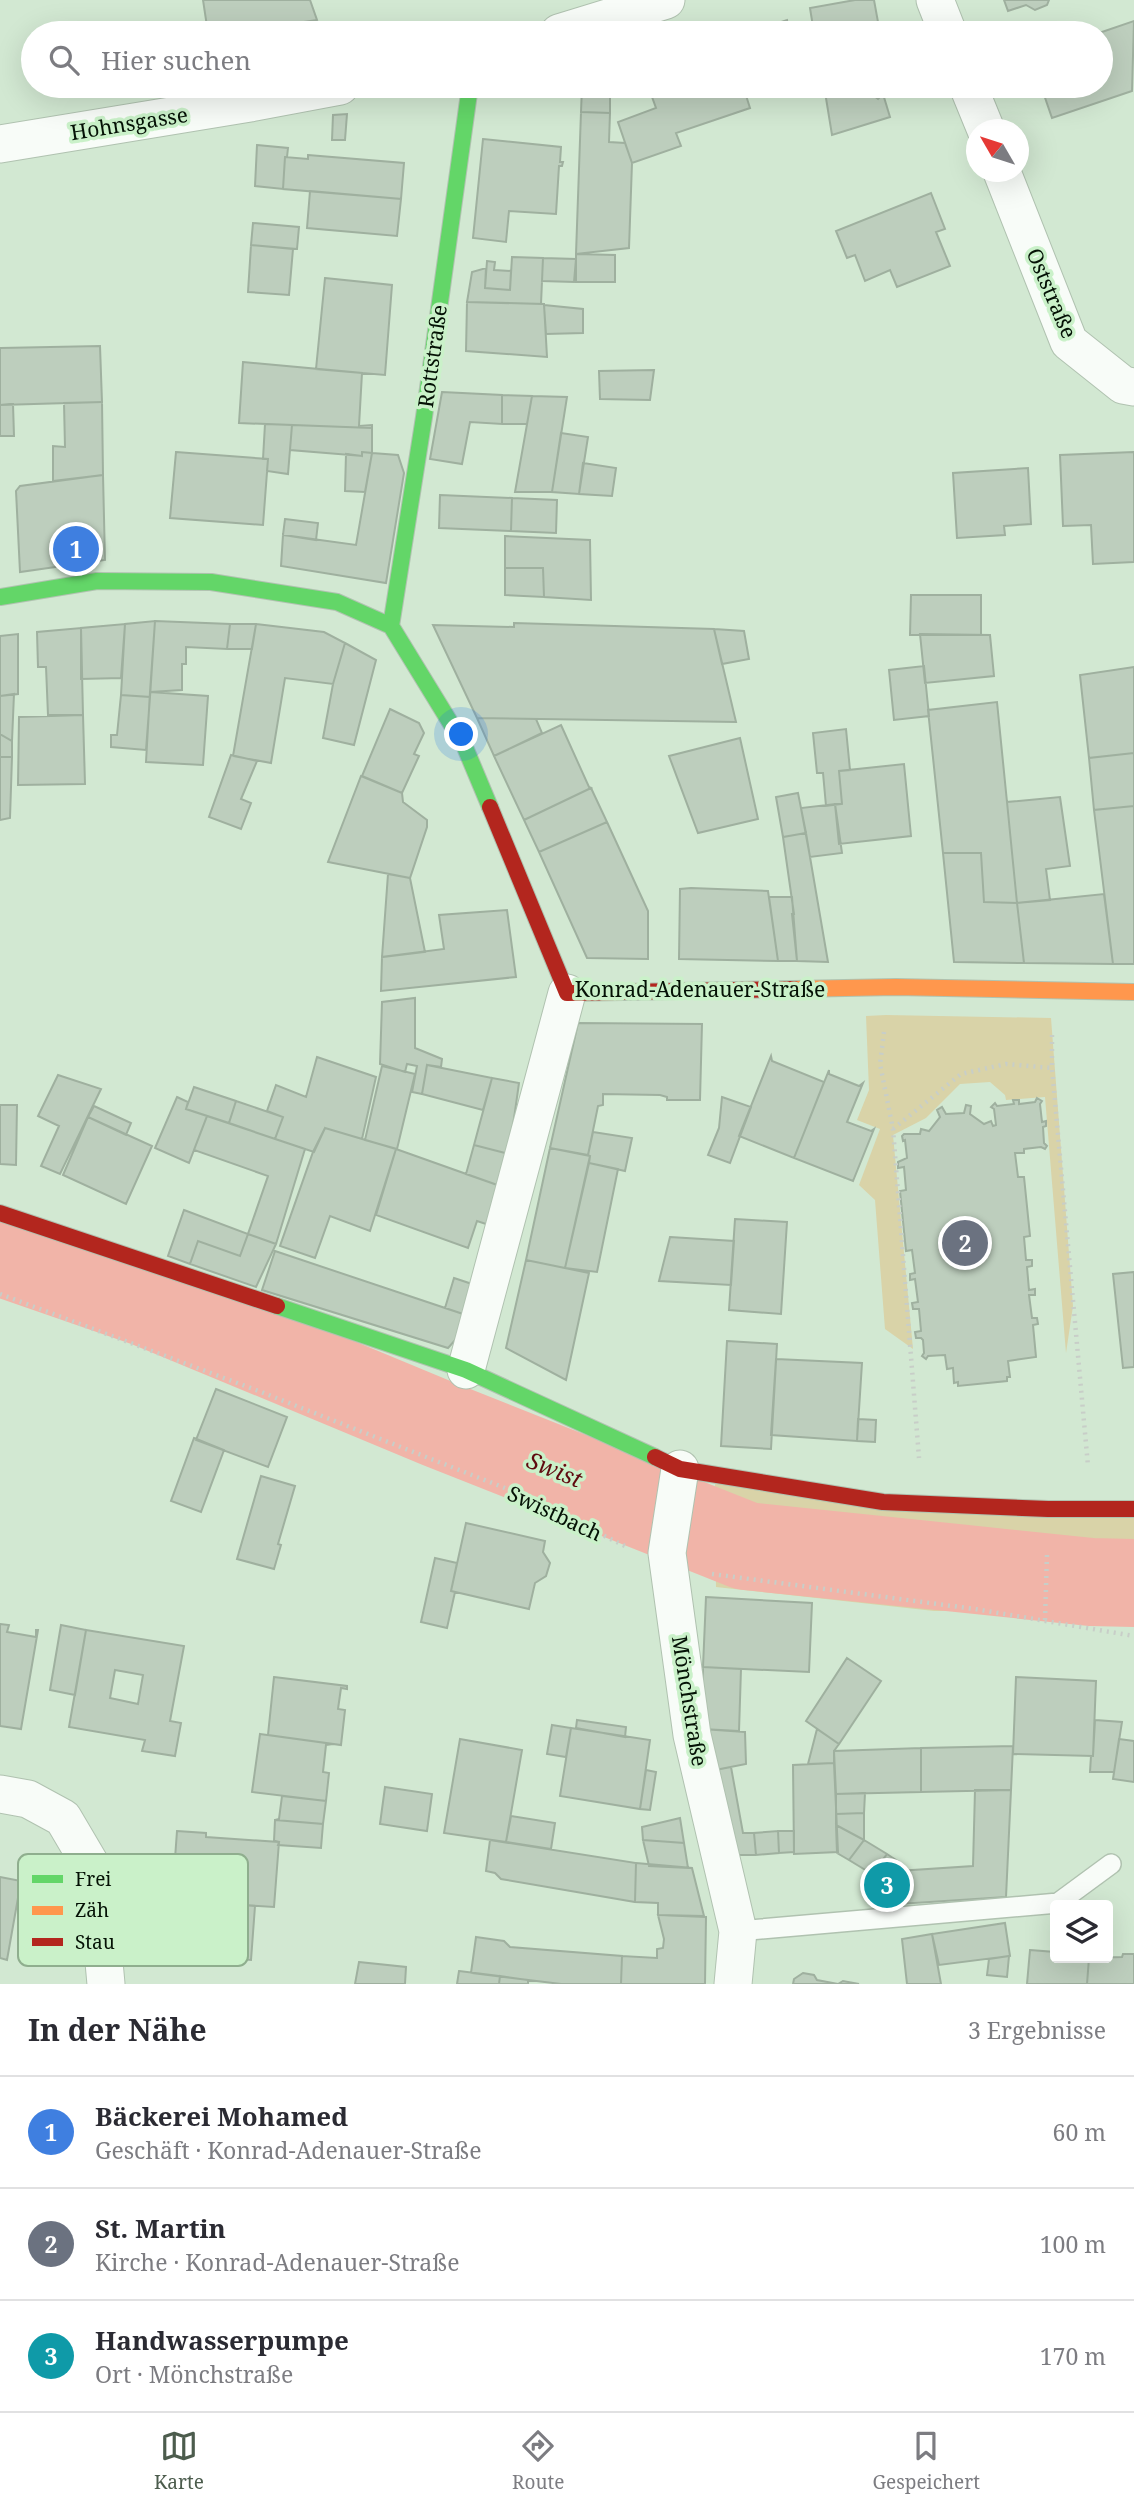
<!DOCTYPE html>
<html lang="de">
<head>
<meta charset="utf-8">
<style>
	:root { --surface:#fff; --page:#f7f7f7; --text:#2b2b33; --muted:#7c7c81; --line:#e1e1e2; --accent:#4c5c4d }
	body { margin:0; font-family:"Noto Serif",serif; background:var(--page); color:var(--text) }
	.controls { position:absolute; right:21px; bottom:21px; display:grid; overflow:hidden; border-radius:7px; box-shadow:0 7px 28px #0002 }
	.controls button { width:63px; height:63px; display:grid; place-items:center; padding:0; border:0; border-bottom:2px solid var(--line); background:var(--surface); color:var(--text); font:35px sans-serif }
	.compass { position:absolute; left:966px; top:119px; width:63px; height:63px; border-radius:50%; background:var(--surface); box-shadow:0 7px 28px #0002; rotate:309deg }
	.you { position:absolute; left:462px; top:735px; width:24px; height:24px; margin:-18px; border:5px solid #fff; border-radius:50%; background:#1a73e8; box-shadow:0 0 0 10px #1a73e833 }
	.badge { display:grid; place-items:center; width:46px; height:46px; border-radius:50%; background:var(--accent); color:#fff; font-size:23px; font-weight:700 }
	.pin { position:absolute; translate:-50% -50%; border:4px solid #fff; box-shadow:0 2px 7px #0006 }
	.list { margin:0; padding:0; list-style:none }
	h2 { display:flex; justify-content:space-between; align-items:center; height:91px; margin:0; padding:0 28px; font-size:30px }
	h2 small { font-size:23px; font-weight:400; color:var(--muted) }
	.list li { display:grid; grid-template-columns:46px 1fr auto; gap:21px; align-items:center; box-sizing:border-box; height:112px; padding:0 28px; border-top:2px solid var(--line) }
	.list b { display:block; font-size:26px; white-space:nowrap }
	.list p { margin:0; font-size:23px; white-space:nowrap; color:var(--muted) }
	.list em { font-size:23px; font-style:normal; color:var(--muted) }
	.icon { flex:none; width:38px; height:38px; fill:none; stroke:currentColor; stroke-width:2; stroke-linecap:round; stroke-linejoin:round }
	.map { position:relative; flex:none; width:1134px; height:1984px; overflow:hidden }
	.search { position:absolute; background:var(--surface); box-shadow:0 7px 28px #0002; left:21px; right:21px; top:21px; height:77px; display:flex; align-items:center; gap:18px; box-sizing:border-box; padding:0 24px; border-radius:38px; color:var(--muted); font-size:26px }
	.sheet { height:427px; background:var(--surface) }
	nav { display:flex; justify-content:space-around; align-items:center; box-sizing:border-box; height:98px; border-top:2px solid var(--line); background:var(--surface); font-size:19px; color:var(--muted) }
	nav a { display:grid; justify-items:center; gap:4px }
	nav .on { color:var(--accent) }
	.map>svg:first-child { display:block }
	.green { fill:#d9d3a8 }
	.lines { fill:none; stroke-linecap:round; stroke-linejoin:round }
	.river { stroke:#f1b4a8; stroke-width:88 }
	.building { fill:#bdcebd; stroke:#9fb09f; stroke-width:2; fill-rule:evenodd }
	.lane-casing { stroke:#b0c2b0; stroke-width:22 }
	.street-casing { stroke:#b0c2b0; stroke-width:39 }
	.fast-casing { stroke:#b0c2b0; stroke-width:18 }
	.slow-casing { stroke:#b0c2b0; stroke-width:18 }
	.jam-casing { stroke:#b0c2b0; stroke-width:18 }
	.path { stroke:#c8cec8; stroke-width:4.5; stroke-dasharray:2 5; stroke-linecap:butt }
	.lane { stroke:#f8fcf8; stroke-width:19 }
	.street { stroke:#f8fcf8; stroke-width:37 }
	.fast { stroke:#63d668; stroke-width:16 }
	.slow { stroke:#ff974d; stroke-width:16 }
	.jam { stroke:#b3261e; stroke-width:16 }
	.labels { text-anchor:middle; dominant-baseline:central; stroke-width:7; stroke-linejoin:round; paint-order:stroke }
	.street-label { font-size:21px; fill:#041105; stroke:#caf1c9 }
	.water-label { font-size:23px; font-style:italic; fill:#5f0a0f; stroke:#caf1c9 }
	.key { fill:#caf1c9; stroke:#8fae8e; stroke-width:2 }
	.key-label { font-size:19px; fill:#041105 }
</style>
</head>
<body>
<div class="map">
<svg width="1134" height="1984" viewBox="0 0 1134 1984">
	<rect width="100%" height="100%" fill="#d2e8d2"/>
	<path class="green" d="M886,1015L1051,1018L1073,1306L1066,1353L1045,1097L1006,1100L1005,1095L990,1082L960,1084L926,1118L893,1135L913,1349L885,1329L875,1200L859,1185L880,1129L857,1120L869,1090L866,1016Z
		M715,1483L1134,1514V1611H934L716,1587Z"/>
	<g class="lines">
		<path class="river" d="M0,1252L150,1304L439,1424L746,1546L1091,1582L1134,1583"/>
	</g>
	<path class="building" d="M203,0H310L317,20L290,24L292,33H208Z
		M855,0H874L880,33H814L810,8Z
		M1004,0H1049L1047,5L1035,10L1026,5L1008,11Z
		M787,20L789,33H754V31Z
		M1134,21L1132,91L1052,118L1041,86H1101L1099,33Z
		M582,86H610V113L581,112Z
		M648,86H743L750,108L676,133L681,146L632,163L618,122L656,108Z
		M861,86H890L878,99Z
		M861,86L878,99L883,94L890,117L832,135L825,92Z
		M581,112L610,113L609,142L625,143L632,163L629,248L576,254Z
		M347,114L345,140H332L333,115Z
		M483,139L561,147L560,162H563L562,166H559L556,214L509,211L506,242L473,238Z
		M257,145L288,148L287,157H285L283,189L255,186Z
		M308,155L404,163L401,199L283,189L285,157L308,159Z
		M310,191L401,199L397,236L307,228Z
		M931,193L945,229L936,232L950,266L897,287L890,270L865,281L855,255L847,258L836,231Z
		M253,223L299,227L297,249L251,245Z
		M251,245L293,249L289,295L248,292Z
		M576,254L615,255V282H576Z
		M512,257L543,258L541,304L467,302L472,272L486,268L485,288L510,290Z
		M543,258L576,259L574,282L542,281Z
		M487,261L495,262L494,270L511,271L510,290L485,288Z
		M325,278L392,285L385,375L316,369Z
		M467,302L544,304L547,357L466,351Z
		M544,305L583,309V333L546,334Z
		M100,346L102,402L0,405V348Z
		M243,362L362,373L359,426L372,425V428L239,423Z
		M654,370L650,400L600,399L599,371Z
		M442,392L502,395V424L470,422L462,464L430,459Z
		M502,395L532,396L527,424H502Z
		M532,396L567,397L552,492H515Z
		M102,402L103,475L53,481V446L65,447L64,403Z
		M13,404L14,436H0V405Z
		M265,424L292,425L288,474L267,471L268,459H263Z
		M292,425L372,428V453L362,452V456L290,450Z
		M561,433L588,437L579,494L552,492Z
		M176,452L268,459L263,525L170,518Z
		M362,452L372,453L365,492L345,491L346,454L362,456Z
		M1134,452V562L1093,564L1091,525L1063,526L1060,455Z
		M372,453L398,455L404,473L386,583L281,566L283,535L356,545Z
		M583,463L616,468L612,496L579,494Z
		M1028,468L1031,524L1004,526L1005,535L957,538L953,473Z
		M103,475L105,560L20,572L16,491L20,486Z
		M440,495L512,498L511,531L439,528Z
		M512,498L557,500L556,533L511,531Z
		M285,519L318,523L316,540L283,535Z
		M505,536L590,540L591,600L544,597L543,568H505Z
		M505,568H543L544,597L505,595Z
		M911,595H981V635H910Z
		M155,621L230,624L227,649L186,647V664H182V690L150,692Z
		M155,621L150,697L121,695L125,624Z
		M514,623L714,629L736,722L477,718L433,625L514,627Z
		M125,624L121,678L81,679V628Z
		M230,624H256L252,649H227Z
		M256,624L324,632L345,643L333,684L285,678L271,763L233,756Z
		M81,628L83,715H48L46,667H38L37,632Z
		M714,629L744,631L749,659L722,664Z
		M18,634V694L0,696V636Z
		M920,634L990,635L994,676L925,683Z
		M345,643L376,660L354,745L323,738L333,684Z
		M924,666L929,716L894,720L889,670Z
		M1134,667V753L1089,758L1080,675Z
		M150,692L208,696L203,765L146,762Z
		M14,694L12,741L0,734V696Z
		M121,695L150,697L146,750L111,747V735H117Z
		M997,702L1007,802L1017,903L984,902L981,853H943L928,710Z
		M390,709L419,723L424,733L414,754L419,756L402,793L362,776Z
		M83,715L85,784L18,785L19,717Z
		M477,718L536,719L542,733L494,756Z
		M561,725L589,787L591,788L524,820L494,756Z
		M846,729L850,770L839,771L842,804L826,806L823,773H817L813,733Z
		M0,734L12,741V757H0Z
		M740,738L758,819L698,833L669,756Z
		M1134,753V806L1094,810L1089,758Z
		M231,755L257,761L241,799L251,803L241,829L209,817Z
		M0,757H12L10,818L0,820Z
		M904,764L911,836L839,844L835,804H842L839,771Z
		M361,776L402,793L403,802L427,820V827L410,878L328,862Z
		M591,788L607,822L539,852L524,820Z
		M798,793L806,833L783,837L776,797Z
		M1060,797L1070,866L1046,869L1050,900L1017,903L1007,802Z
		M835,804L842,853L810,857L801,808Z
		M1134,806V964H1113L1094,810Z
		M607,822L648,911V959L587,958L539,852Z
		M806,833L810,857L828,962L797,961L792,914H794L783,837Z
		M943,853H981L984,902L1017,903L1024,963L954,962Z
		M388,874L410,878L425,952L382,957Z
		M691,888L768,891L778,961L679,959L680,889Z
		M1104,894L1113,964L1024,963L1017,903Z
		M769,897H792L797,961H778Z
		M507,910L516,977L381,991L382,957L444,949L439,915Z
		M415,998V1048L442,1059L441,1067L427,1065L422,1094L412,1092L417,1066L407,1064L405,1072L380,1064L382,1002Z
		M578,1023L702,1024L700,1100H667V1097L660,1095L603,1094V1105L598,1106L588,1155L550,1148Z
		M771,1056L772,1061L824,1082L794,1158L739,1136Z
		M317,1057L376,1077L362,1139L325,1128L314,1152L275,1139L283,1117L267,1111L276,1085L306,1097Z
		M427,1065L492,1078L483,1110L422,1094Z
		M382,1066L415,1074L397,1149L365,1140Z
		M829,1070V1074L859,1086L863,1083L847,1122L871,1131L874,1129L853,1181L794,1158Z
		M58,1075L101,1089L60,1174L41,1166L59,1126L38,1116Z
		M492,1078L519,1083L509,1154L474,1145Z
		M194,1087L236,1101L229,1123L186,1109Z
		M177,1097L188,1102L186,1109L207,1116L189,1163L155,1148Z
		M722,1097L751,1107L730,1163L708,1155L719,1128Z
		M1037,1098L1042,1101L1040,1104L1042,1122L1046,1121V1126L1043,1127L1044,1143L1047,1146L1045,1149L1041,1147L1024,1149V1153H1015L1018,1177H1024L1030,1236L1024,1237L1026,1260H1032V1266L1027,1267L1029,1290L1035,1289V1295H1029L1032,1318H1037L1038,1324L1033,1325L1036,1357L1008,1361L1010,1377H1007V1381L958,1386V1382L954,1383L953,1368L947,1369L945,1355L928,1356L926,1359L922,1356L924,1353L923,1340L921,1338H916L915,1332L921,1331L919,1309H913L912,1303L918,1302L915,1279L910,1280V1274L915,1273L912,1250L906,1251L900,1191L906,1190L904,1167L898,1168V1162L907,1158L905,1140L903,1141L902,1136L904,1134H920L921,1129L929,1131L940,1117L937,1110L942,1107L946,1114L964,1113L966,1105L971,1106L970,1114L984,1124L991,1121L993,1126L996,1125L994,1109L991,1107L995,1103L997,1106L1014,1104L1013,1100H1019V1104L1035,1102Z
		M236,1101L283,1117L275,1139L229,1123Z
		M0,1105H17L16,1165L0,1164Z
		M94,1106L131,1123L126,1135L88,1117Z
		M207,1116L305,1149L276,1244L248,1234L268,1176L194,1150Z
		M88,1117L152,1146L126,1204L63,1175Z
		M325,1128L396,1149L370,1231L330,1216L315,1258L280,1246L313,1152Z
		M593,1132L632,1138L625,1171L589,1163L590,1156L588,1155Z
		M474,1145L509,1154L500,1186L466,1174Z
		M550,1148L590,1156L565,1268L526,1260Z
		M396,1149L500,1186L489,1225L477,1221L468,1248L376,1215Z
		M589,1163L618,1169L597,1272L565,1268Z
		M184,1210L248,1234L240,1256L198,1241L190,1264L168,1256Z
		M735,1219L787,1222L781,1314L729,1310Z
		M248,1234L276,1244L256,1287L190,1264L198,1241L240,1256Z
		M670,1237L734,1241L731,1285L659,1281Z
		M275,1251L463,1314L457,1338L448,1348L262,1290Z
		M526,1260L589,1273L566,1380L506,1348Z
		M1134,1272V1367L1123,1368L1113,1274Z
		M454,1278L472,1284L463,1314L445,1308Z
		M727,1341L777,1344L771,1449L721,1446Z
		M776,1359L862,1363L857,1441L771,1435Z
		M216,1389L287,1417L268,1467L196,1440Z
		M858,1419L876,1420L875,1442L857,1441Z
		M194,1438L224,1450L201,1512L171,1501Z
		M261,1476L295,1486L278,1544L281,1545L274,1569L237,1559Z
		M466,1523L545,1541L543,1552L550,1563L546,1576L535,1583L529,1609L451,1591Z
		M435,1558L457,1563L451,1591L455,1592L447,1628L421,1622Z
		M706,1597L812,1603L809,1672L703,1667Z
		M0,1624L9,1625L7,1632L36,1637V1630H38L21,1729L0,1726Z
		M61,1625L86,1630L75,1695L50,1690Z
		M86,1630L184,1646L170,1721L181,1723L175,1756L142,1751L145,1740L69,1727ZM115,1670L143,1675L138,1704L110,1698Z
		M847,1658L881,1681L839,1744L806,1721Z
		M703,1667L741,1669L739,1731L702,1729Z
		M274,1677L347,1686V1689L341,1688L338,1709L345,1710L341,1745L268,1735Z
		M1016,1677L1096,1681L1093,1756L1013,1754Z
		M577,1720L626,1727L625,1737L576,1728Z
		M1095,1720L1122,1722L1114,1772H1090L1091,1756H1093Z
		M552,1725L571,1728L566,1757L547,1754Z
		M571,1728L650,1740L640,1809L560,1796Z
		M702,1729L745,1732L746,1764L710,1771Z
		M817,1729L839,1744L834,1751V1763L808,1764Z
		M260,1734L333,1744L326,1745L323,1772L329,1773L326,1801L252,1792Z
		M460,1739L522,1750L506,1842L444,1833Z
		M1119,1739L1134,1741V1782L1113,1779Z
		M1013,1746L1011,1790L921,1792V1748Z
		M921,1748V1792L836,1794L834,1751Z
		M834,1763L838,1852L794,1854L793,1765Z
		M731,1767L743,1833H754L756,1855H728L710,1771Z
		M646,1770L656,1772L650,1810L640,1809Z
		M385,1787L432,1794L427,1831L380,1824Z
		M975,1790H1011L1006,1897L899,1904L898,1871L973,1866Z
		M865,1793L864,1813L836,1814V1794Z
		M282,1796L326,1801L323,1824L275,1820L279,1819Z
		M864,1813V1840L836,1825V1814Z
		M511,1816L555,1823L551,1849L506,1842Z
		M680,1818L684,1843L643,1840L642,1827Z
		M275,1820L323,1824L321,1848L278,1845L279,1842L274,1841Z
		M836,1825L864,1840L849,1860L837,1853Z
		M177,1831L206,1833V1837L279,1842L274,1907L172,1900Z
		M778,1831L779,1853L756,1855L754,1833Z
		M778,1831H794V1852L779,1853Z
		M490,1840L636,1863L635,1902L501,1879L495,1873L486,1871Z
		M643,1840L684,1843L688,1868L649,1866Z
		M864,1840L887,1854L872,1874L849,1860Z
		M887,1854L899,1862V1889L872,1874Z
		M636,1863L692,1868L704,1916L658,1915V1903L635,1902Z
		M0,1877L21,1881L7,1960L0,1958Z
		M177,1900L255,1906L251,1960L173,1954Z
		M658,1915L706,1917L705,1984H621L622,1956L657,1958V1949L663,1948L664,1939Z
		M1005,1923L1010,1956L939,1965L932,1934Z
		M932,1934L941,1984H907L902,1939Z
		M476,1937L504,1941L510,1947L622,1956L621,1984H561L471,1973Z
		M1030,1950L1055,1952V1958H1089L1087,1984H1027Z
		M1123,1954H1134V1984H1087L1089,1958L1122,1957Z
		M1009,1956L1007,1977L987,1975L989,1959Z
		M359,1962L406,1967L405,1984H355Z
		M459,1971L500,1976L499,1984H457Z
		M803,1973L814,1975L817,1980L838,1984L843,1981L859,1984H793L794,1979Z
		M500,1976L528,1980V1984H499Z"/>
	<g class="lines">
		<g class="lane-casing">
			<path id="lane" d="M738,1931L1058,1903L1111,1864"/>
		</g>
		<g class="street-casing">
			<path id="street" d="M935,0L948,33
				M559,33L666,0
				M968,86L986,130
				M0,144L250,103L340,86
				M1002,172L1069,342L1123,385L1134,387
				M466,1370L567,993
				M680,1469L667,1553L692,1735L738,1931L733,1984
				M0,1794L28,1799L63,1818L96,1874L106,1984"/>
		</g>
		<g class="fast-casing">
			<path id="fast" d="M0,597L97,581L211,582L337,602L391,626L464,745L490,807
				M391,626L424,417L470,86
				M277,1306L466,1370L655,1457"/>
		</g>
		<g class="slow-casing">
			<path id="slow" d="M794,989L896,987L1134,992"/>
		</g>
		<g class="jam-casing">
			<path id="jam" d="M490,807L567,993L794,989
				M0,1213L277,1306
				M655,1457L680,1469L883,1502L1048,1509H1134"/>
		</g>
		<path class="path" d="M884,1032L880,1064L893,1129L919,1458
			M1052,1035V1068L1088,1466
			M893,1129L961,1074L1006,1064L1052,1068
			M0,1294L256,1390L510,1490L625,1546
			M712,1574L975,1609L1134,1636
			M1045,1620L1047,1554"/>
		<use href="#lane" class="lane"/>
		<use href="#street" class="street"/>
		<use href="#fast" class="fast"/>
		<use href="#slow" class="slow"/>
		<use href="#jam" class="jam"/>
	</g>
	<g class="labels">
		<g class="street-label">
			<text transform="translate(129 123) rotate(-9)">Hohnsgasse</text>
			<text transform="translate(1052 293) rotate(67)">Oststraße</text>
			<text transform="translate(432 356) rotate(-82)">Rottstraße</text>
			<text x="700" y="989">Konrad-Adenauer-Straße</text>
			<text transform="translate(555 1513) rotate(25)">Swistbach</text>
			<text transform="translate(690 1701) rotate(81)">Mönchstraße</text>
		</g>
		<g class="water-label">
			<text transform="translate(555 1469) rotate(22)">Swist</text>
		</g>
	</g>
	<rect x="18" y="1854" width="230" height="112" rx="10" class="key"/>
	<rect x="32" y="1875" width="31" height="8" fill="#63d668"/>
	<rect x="32" y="1906" width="31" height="9" fill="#ff974d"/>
	<rect x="32" y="1938" width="31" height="8" fill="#b3261e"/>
	<g class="key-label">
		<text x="75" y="1886">Frei</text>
		<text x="75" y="1917">Zäh</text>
		<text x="75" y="1949">Stau</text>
	</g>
</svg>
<div class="controls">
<button><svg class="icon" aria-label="layers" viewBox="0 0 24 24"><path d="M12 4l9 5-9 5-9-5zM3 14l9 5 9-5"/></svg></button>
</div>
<svg class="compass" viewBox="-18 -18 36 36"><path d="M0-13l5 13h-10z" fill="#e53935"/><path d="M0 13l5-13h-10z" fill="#7c7c81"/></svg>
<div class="you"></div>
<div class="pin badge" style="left:76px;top:549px;background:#3f7fe0">1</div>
<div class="pin badge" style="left:965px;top:1243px;background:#6b7280">2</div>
<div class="pin badge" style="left:887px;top:1885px;background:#0f9aa8">3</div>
<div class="search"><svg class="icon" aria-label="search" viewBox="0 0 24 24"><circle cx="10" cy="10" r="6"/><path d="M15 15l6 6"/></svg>Hier suchen</div>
</div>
<section class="sheet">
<h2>In der Nähe<small>3 Ergebnisse</small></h2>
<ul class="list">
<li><span class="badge" style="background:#3f7fe0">1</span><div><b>Bäckerei Mohamed</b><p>Geschäft · Konrad-Adenauer-Straße</p></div><em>60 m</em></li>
<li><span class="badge" style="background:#6b7280">2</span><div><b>St. Martin</b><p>Kirche · Konrad-Adenauer-Straße</p></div><em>100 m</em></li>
<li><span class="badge" style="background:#0f9aa8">3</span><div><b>Handwasserpumpe</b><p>Ort · Mönchstraße</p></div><em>170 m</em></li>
</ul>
</section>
<nav>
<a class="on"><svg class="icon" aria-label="map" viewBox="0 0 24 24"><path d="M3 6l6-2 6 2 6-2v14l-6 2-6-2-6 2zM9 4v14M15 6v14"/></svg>Karte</a>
<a><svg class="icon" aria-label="directions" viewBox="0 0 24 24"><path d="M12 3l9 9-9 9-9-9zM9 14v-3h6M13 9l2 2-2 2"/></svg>Route</a>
<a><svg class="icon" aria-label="saved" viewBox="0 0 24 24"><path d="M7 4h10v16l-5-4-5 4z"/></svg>Gespeichert</a>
</nav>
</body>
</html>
